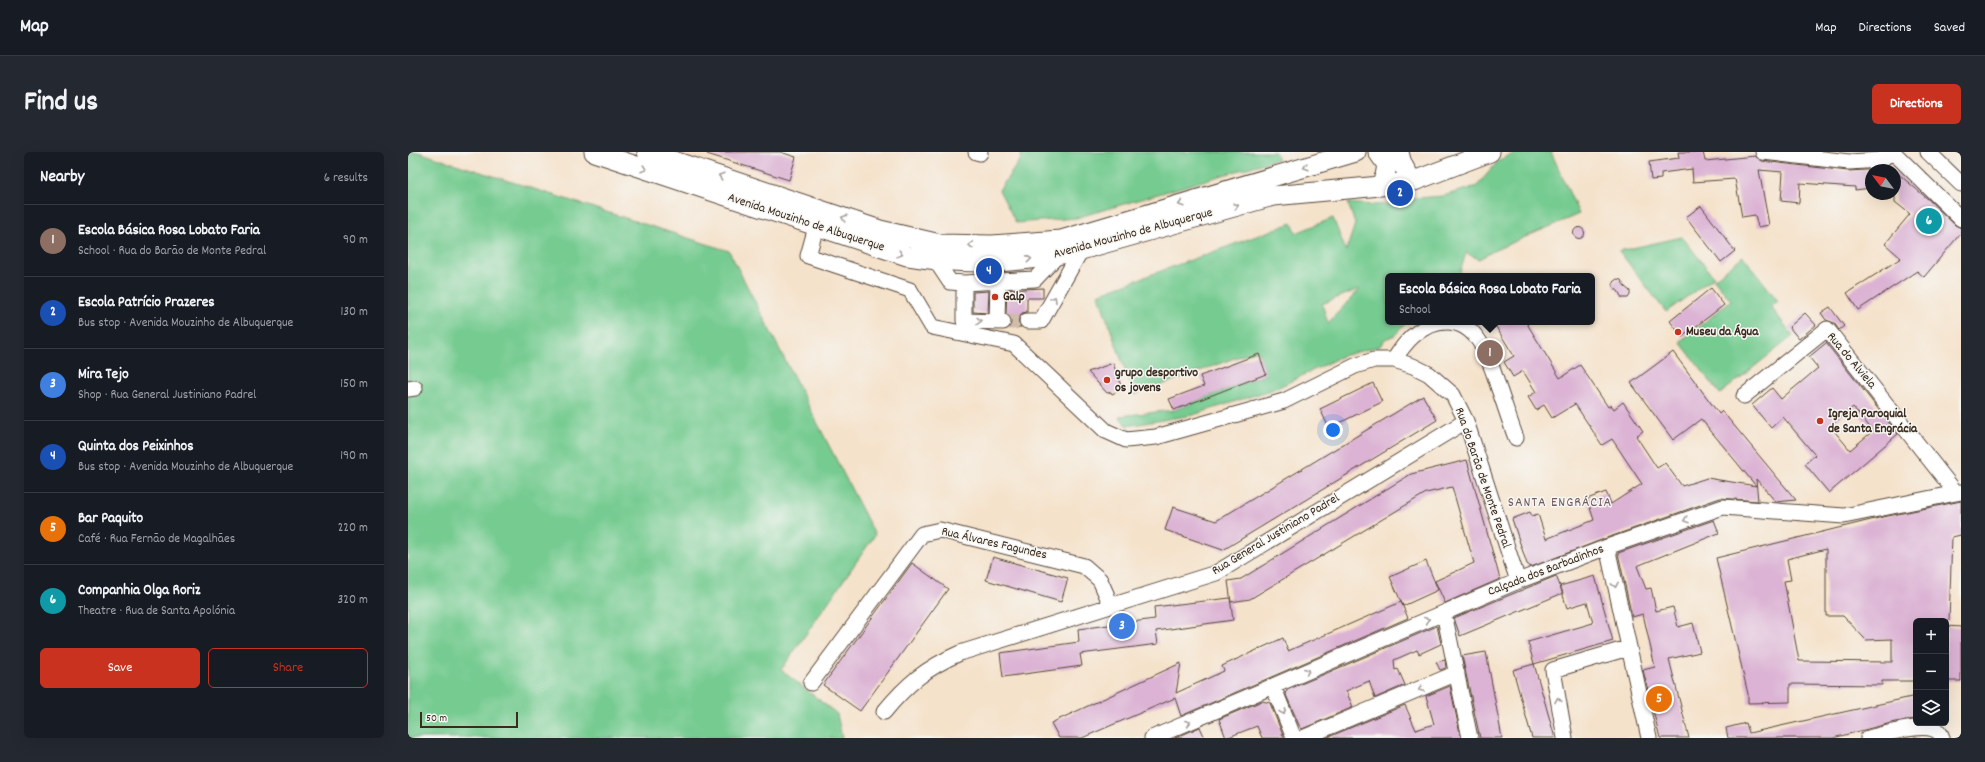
<!DOCTYPE html>
<html lang="en">
<head>
<meta charset="utf-8">
<style>
	:root { --surface:#171b24; --page:#242831; --text:#f1f3f6; --muted:#9ea1a6; --line:#363941; --accent:#c8321e }
	body { margin:0; font-family:Dekko,sans-serif; background:var(--page); color:var(--text) }
	.controls { position:absolute; right:12px; bottom:12px; display:grid; overflow:hidden; border-radius:6px; box-shadow:0 4px 16px #0002 }
	.controls button { width:36px; height:36px; display:grid; place-items:center; padding:0; border:0; border-bottom:1px solid var(--line); background:var(--surface); color:var(--text); font:20px sans-serif }
	.compass { position:absolute; left:1457px; top:12px; width:36px; height:36px; border-radius:50%; background:var(--surface); box-shadow:0 4px 16px #0002; rotate:302deg }
	.scale { position:absolute; left:12px; bottom:10px; width:98px; box-sizing:border-box; padding-left:4px; border:2px solid #3b2a1e; border-top:0; font-size:11px; line-height:14px; white-space:nowrap; color:#3b2a1e; -webkit-text-stroke:3px #f6f6f2; paint-order:stroke }
	.you { position:absolute; left:925px; top:278px; width:14px; height:14px; margin:-10px; border:3px solid #fff; border-radius:50%; background:#1a73e8; box-shadow:0 0 0 6px #1a73e833 }
	.badge { display:grid; place-items:center; width:26px; height:26px; border-radius:50%; background:var(--accent); color:#fff; font-size:13px; font-weight:700 }
	.pin { position:absolute; translate:-50% -50%; border:2px solid #fff; box-shadow:0 1px 4px #0006 }
	.popup { position:absolute; left:977px; top:121px; width:210px; height:52px; box-sizing:border-box; display:grid; place-content:center; border-radius:6px; background:var(--surface); filter:drop-shadow(0 1px 3px #0005); font-size:13px; white-space:nowrap; color:var(--muted) }
	.popup b { font-size:15px; color:var(--text) }
	.popup::after { content:''; position:absolute; left:50%; top:100%; margin-left:-8px; border:8px solid transparent; border-top-color:var(--surface) }
	.list { margin:0; padding:0; list-style:none }
	h2 { display:flex; justify-content:space-between; align-items:center; height:52px; margin:0; padding:0 16px; font-size:17px }
	h2 small { font-size:13px; font-weight:400; color:var(--muted) }
	.list li { display:grid; grid-template-columns:26px 1fr auto; gap:12px; align-items:center; box-sizing:border-box; height:72px; padding:0 16px; border-top:1px solid var(--line) }
	.list b { display:block; font-size:15px; white-space:nowrap }
	.list p { margin:0; font-size:13px; white-space:nowrap; color:var(--muted) }
	.list em { font-size:13px; font-style:normal; color:var(--muted) }
	.actions { display:flex; gap:8px; padding:12px 16px }
	.actions a { flex:1; padding:9px 0; border:1px solid var(--accent); border-radius:6px; text-align:center; font-size:14px; color:var(--accent) }
	.actions .main { background:var(--accent); color:#fff }
	.icon { flex:none; width:22px; height:22px; fill:none; stroke:currentColor; stroke-width:2; stroke-linecap:round; stroke-linejoin:round }
	.map { position:relative; flex:none; width:1553px; height:586px; overflow:hidden; border-radius:6px }
	header { display:flex; align-items:center; gap:24px; box-sizing:border-box; height:56px; padding:0 20px; background:var(--surface); border-bottom:1px solid var(--line) }
	header strong { font-size:19px }
	nav { display:flex; gap:22px; margin-inline-start:auto; font-size:14px }
	.intro { display:flex; align-items:center; justify-content:space-between; box-sizing:border-box; height:96px; padding:0 24px }
	h1 { margin:0; font-size:28px }
	.button { padding:10px 18px; border-radius:6px; background:var(--accent); color:#fff; font-size:14px; font-weight:700 }
	main { display:flex; gap:24px; padding:0 24px }
	aside { flex:1; background:var(--surface); border-radius:6px; box-shadow:0 4px 16px #0002 }
	.map>svg:first-child { display:block }
	.green { fill:#75cb90; stroke:#587a57; fill-rule:evenodd }
	.building { fill:#dcb3d4; fill-rule:evenodd }
	.lines { fill:none; stroke-linecap:round; stroke-linejoin:round }
	.minor-tunnel { stroke:#d0bda8; stroke-width:15; stroke-dasharray:15 8; stroke-linecap:butt }
	.minor-casing { stroke:#574638; stroke-width:17 }
	.major-casing { stroke:#574638; stroke-width:21 }
	.minor { stroke:#fff; stroke-width:15 }
	.major { stroke:#fff; stroke-width:19 }
	.oneway { stroke:#a79f9a }
	.poi-dot { fill:#c8321e; stroke:#f6f6f2; stroke-width:1.5 }
	.labels { text-anchor:middle; dominant-baseline:central; stroke-width:3; stroke-linejoin:round; paint-order:stroke }
	.street-label { font-size:13px; fill:#3b2a1e; stroke:#f6f6f2 }
	.poi-label { font-size:13px; font-weight:bold; fill:#3b2a1e; stroke:#f6f6f2; text-anchor:start }
	.neighbourhood-label { font-size:14px; letter-spacing:1px; fill:#735a5e; stroke:#f6f6f2 }
</style>
</head>
<body>
<header>
<strong>Map</strong>
<nav><a>Map</a><a>Directions</a><a>Saved</a></nav>
</header>
<div class="intro"><h1>Find us</h1><a class="button">Directions</a></div>
<main>
<aside>
<h2>Nearby<small>6 results</small></h2>
<ul class="list">
<li><span class="badge" style="background:#8d6e63">1</span><div><b>Escola Básica Rosa Lobato Faria</b><p>School · Rua do Barão de Monte Pedral</p></div><em>90 m</em></li>
<li><span class="badge" style="background:#1a4fb4">2</span><div><b>Escola Patrício Prazeres</b><p>Bus stop · Avenida Mouzinho de Albuquerque</p></div><em>130 m</em></li>
<li><span class="badge" style="background:#3f7fe0">3</span><div><b>Mira Tejo</b><p>Shop · Rua General Justiniano Padrel</p></div><em>150 m</em></li>
<li><span class="badge" style="background:#1a4fb4">4</span><div><b>Quinta dos Peixinhos</b><p>Bus stop · Avenida Mouzinho de Albuquerque</p></div><em>190 m</em></li>
<li><span class="badge" style="background:#e8710a">5</span><div><b>Bar Paquito</b><p>Café · Rua Fernão de Magalhães</p></div><em>220 m</em></li>
<li><span class="badge" style="background:#0f9aa8">6</span><div><b>Companhia Olga Roriz</b><p>Theatre · Rua de Santa Apolónia</p></div><em>320 m</em></li>
</ul>
<div class="actions"><a class="main">Save</a><a>Share</a></div>
</aside>
<div class="map">
<svg width="1553" height="586" viewBox="0 0 1553 586">
	<rect width="100%" height="100%" fill="#f6f6f2"/>
	<filter id="ink" filterUnits="userSpaceOnUse"><feTurbulence type="fractalNoise" baseFrequency=".025" numOctaves="2"/><feDisplacementMap in="SourceGraphic" scale="8" xChannelSelector="R" yChannelSelector="G"/><feConvolveMatrix kernelMatrix="1 2 1 2 8 2 1 2 1" color-interpolation-filters="sRGB"/></filter>
	<filter id="wash" filterUnits="userSpaceOnUse"><feTurbulence type="fractalNoise" baseFrequency=".012" numOctaves="4" result="noise"/><feDisplacementMap in="SourceGraphic" scale="16" xChannelSelector="R" yChannelSelector="G"/><feGaussianBlur stdDeviation="0.9" result="paint"/><feColorMatrix in="noise" values="0 0 0 0 0 0 0 0 0 0 0 0 0 0 0 0 0 1.4 0 .05"/><feComposite in="paint" operator="in"/></filter>
	<g filter="url(#wash)">
		<rect width="100%" height="100%" fill="#f5e2cb"/>
		<path class="green" d="M0,0H10L321,99L467,383L373,518L429,562L434,586H0Z
			M613,0H867L870,7L668,66L608,71L591,38L613,7Z
			M1110,0H1143L1171,62L1085,99L1071,107L1058,101L1051,124H980V170H999L987,183L977,187L972,194L934,204L869,236L785,263L719,274L711,264L766,258L858,222L849,198L726,243L690,142L884,71L888,81L925,66L938,99L947,72L940,51L966,53L998,51L1009,46L1035,44L1069,34L1091,8ZM951,137V138L920,171L914,152Z
			M1274,85L1306,125L1258,160L1211,99Z
			M1335,104L1370,149L1363,155L1385,184L1312,242L1272,190L1323,149L1306,127Z"/>
		<g id="blocks">
			<path class="building" d="M300,0H372L388,5L381,28L299,2Z
				M1270,0H1295L1297,9L1347,4L1354,9L1440,19L1475,17V18H1463V36L1447,38V35L1392,31L1391,51L1373,49L1375,20L1351,18L1361,73L1350,75L1347,63L1334,65L1327,27L1285,30L1284,17L1253,21V27L1243,28L1241,10L1271,6Z
				M1487,19L1521,48L1547,73L1553,76V81L1516,125L1509,119L1450,158L1439,141L1493,106L1477,92L1502,62L1487,50Z
				M1293,54L1327,99L1313,110L1278,65Z
				M1165.5 81a5.5 5.5 0 1 1 11 0a5.5 5.5 0 1 1-11 0Z
				M1209,127L1213,128L1217,135L1222,139V143L1220,146H1214L1210,139L1205,135V130Z
				M635,136V146H619V160L614,161L610,169L613,175H602L603,166L598,162L599,138Z
				M1303,136L1316,153L1274,185L1262,169Z
				M581,139L580,161L565,160V140Z
				M1422,155L1436,174L1431,178L1426,171L1418,168L1413,161Z
				M1397,161L1408,173L1391,187L1381,175Z
				M1085,170H1118L1152,226L1172,213L1200,255L1203,253L1206,257L1215,250L1235,279L1228,284L1249,316L1257,311L1274,334L1299,326L1348,334L1293,267L1265,288L1223,231L1265,200L1311,262L1314,259L1388,348L1368,350L1348,327L1350,349L1312,346L1196,387L1123,415L1119,412L1104,367L1122,360L1124,364L1130,362L1138,387L1186,368L1179,347L1198,340L1203,352L1234,332L1204,287L1194,293L1167,252L1144,266L1136,253L1128,258L1120,245L1128,240L1115,219L1105,225L1096,210L1106,204Z
				M1418,191L1490,282L1421,341L1397,312L1407,303L1375,265L1363,276L1344,253L1364,236L1373,247L1410,216L1401,205ZM1445,255L1465,279L1442,298L1422,274Z
				M851,202L858,222L766,258L761,247L796,234L792,224Z
				M705,211L714,237L704,242L703,240L699,241L680,220Z
				M965,231L974,250L921,276L912,257Z
				M1015,244L1029,268L815,398L757,378L765,355L808,369Z
				M1059,308L1092,427L1037,451L1027,429L1066,411L1044,335L1018,341L842,447L823,450L820,429L833,427L1003,322Z
				M1553,349V383L1544,385L1541,469H1508V529H1474V533L1382,532V550L1340,551V542L1308,406L1475,365ZM1418,397V464H1435L1458,488L1484,487V510L1391,509L1376,429L1383,428L1379,407Z
				M1306,368L1311,381L1229,414L1238,437L1243,436L1248,459L1265,455L1270,475L1285,471L1292,500L1261,507L1281,586H1252L1235,518L1247,515L1235,462L1224,465L1210,401Z
				M585,405L660,426L653,450L578,428Z
				M1018,409L1030,438L995,454L982,425Z
				M504,411L540,437L452,559L415,533Z
				M1148,424L1155,441L1052,484L1046,466Z
				M1187,424L1205,489L1126,512L1120,490L1185,471L1179,450L1159,456L1152,434Z
				M822,446L825,468L748,479L750,492L672,502L674,514L595,525L592,501L671,490L670,477L747,467L746,455Z
				M993,450L1000,466L773,564L767,546L674,586H651L643,571L773,511L768,541L816,519L814,514L875,486L880,499Z
				M1029,474L1033,492L1011,502L1009,498L986,508L987,518L990,517L997,533L967,546L961,529L938,539L945,555L894,577L891,573L878,543L879,538Z
				M1538,474L1553,475V529H1538Z
				M1078,500L1094,586H1072L1054,504Z
				M1037,508L1038,516L1032,518L1028,510Z
				M1126,512L1147,586H1124L1105,518Z
				M1042,534L1053,586H918L997,553L1008,578L1026,572L1018,544Z
				M1508,544V567L1487,570L1425,586H1320L1318,576L1338,571L1341,581Z
				M854,549L862,551L876,586H854L849,574L818,586L811,567Z
				M792,575L797,586H767Z"/>
		</g>
	</g>
	<g filter="url(#ink)">
		<use href="#blocks" fill-opacity="0" stroke="#574638" stroke-width="1"/>
		<g class="lines">
			<path class="minor-tunnel" d="M595,170L619,169"/>
			<g class="minor-casing">
				<path id="minor" d="M568,0L572,1
					M1355,0L1441,10L1473,8L1483,0
					M1485,0L1553,67
					M1520,0L1553,32
					M408,75L400,104L502,138L524,175L606,192L698,279L718,288L748,285L876,249L947,214L966,208H986L1005,214L1021,222L1045,243L1058,269L1110,429
					M528,109L542,130L556,131L627,127L649,104
					M556,131V169L595,170
					M619,169H633L673,98
					M589,170L590,130
					M986,208C997,190 1009,176 1030,171C1070,162 1082,210 1091,237C1097,254 1102,270 1108,286
					M0,237L7,236
					M1336,244L1419,177L1548,341
					M1199,395L1241,586
					M1036,461L1062,586
					M403,531L514,382L532,378L676,414L692,428L703,453
					M865,534L886,586
					M476,560C499,532 518,516 552,501L808,421L1058,269
					M744,586L1110,429L1199,395L1315,355L1436,364L1553,340
					M895,586L1049,521
					M1157,586L1145,518L1220,496
					M1460,586C1476,583 1529,564 1534,586"/>
			</g>
			<g class="major-casing">
				<path id="major" d="M186,0L499,104C558,114 614,112 673,98L865,44L972,34L1006,29L1082,0
					M239,0L472,78L532,92L584,93L653,88L948,0
					M970,0L979,13L977,24L972,34
					M991,0C993,12 997,20 1006,29"/>
			</g>
			<use href="#minor" class="minor"/>
			<use href="#major" class="major"/>
		</g>
		<defs><path id="oneway-chevron" d="M-2-3.5L2.5 0L-2 3.5" fill="none" stroke-width="1.6" stroke-linecap="round" stroke-linejoin="round"/></defs>
		<g class="oneway">
			<use href="#oneway-chevron" transform="translate(898 15) rotate(163)"/>
			<use href="#oneway-chevron" transform="translate(236 17) rotate(19)"/>
			<use href="#oneway-chevron" transform="translate(313 24) rotate(-162)"/>
			<use href="#oneway-chevron" transform="translate(773 52) rotate(163)"/>
			<use href="#oneway-chevron" transform="translate(828 54) rotate(-16)"/>
			<use href="#oneway-chevron" transform="translate(436 66) rotate(-161)"/>
			<use href="#oneway-chevron" transform="translate(563 93) rotate(-179)"/>
			<use href="#oneway-chevron" transform="translate(492 102) rotate(17)"/>
			<use href="#oneway-chevron" transform="translate(621 107) rotate(-6)"/>
			<use href="#oneway-chevron" transform="translate(646 147) rotate(-60)"/>
			<use href="#oneway-chevron" transform="translate(571 169) rotate(2)"/>
			<use href="#oneway-chevron" transform="translate(1278 368) rotate(161)"/>
			<use href="#oneway-chevron" transform="translate(1207 433) rotate(78)"/>
			<use href="#oneway-chevron" transform="translate(1019 468) rotate(-23)"/>
			<use href="#oneway-chevron" transform="translate(899 519) rotate(-23)"/>
			<use href="#oneway-chevron" transform="translate(1013 537) rotate(157)"/>
			<use href="#oneway-chevron" transform="translate(1150 548) rotate(-100)"/>
			<use href="#oneway-chevron" transform="translate(875 560) rotate(68)"/>
			<use href="#oneway-chevron" transform="translate(780 571) rotate(-23)"/>
		</g>
	</g>
	<g class="poi-dot">
		<circle cx="587" cy="145" r="4"/>
		<circle cx="1270" cy="180" r="4"/>
		<circle cx="699" cy="228" r="4"/>
		<circle cx="1412" cy="269" r="4"/>
	</g>
	<g class="labels">
		<g class="street-label">
			<text transform="translate(398 71) rotate(18)">Avenida Mouzinho de Albuquerque</text>
			<text transform="translate(725 82) rotate(-15)">Avenida Mouzinho de Albuquerque</text>
			<text transform="translate(1443 209) rotate(50)">Rua do Alviela</text>
			<text transform="translate(1074 326) rotate(71)">Rua do Barão de Monte Pedral</text>
			<text transform="translate(868 383) rotate(-31)">Rua General Justiniano Padrel</text>
			<text transform="translate(586 392) rotate(13)">Rua Álvares Fagundes</text>
			<text transform="translate(1138 419) rotate(-21)">Calçada dos Barbadinhos</text>
		</g>
		<g class="poi-label">
			<text x="595" y="145">Galp</text>
			<text x="1278" y="180">Museu da Água</text>
			<text x="707" y="221">grupo desportivo<tspan x="707" dy="15">os jovens</tspan></text>
			<text x="1420" y="262">Igreja Paroquial<tspan x="1420" dy="15">de Santa Engrácia</tspan></text>
		</g>
		<g class="neighbourhood-label">
			<text x="1152" y="351">SANTA ENGRÁCIA</text>
		</g>
	</g>
</svg>
<div class="controls">
<button>+</button>
<button>−</button>
<button><svg class="icon" aria-label="layers" viewBox="0 0 24 24"><path d="M12 4l9 5-9 5-9-5zM3 14l9 5 9-5"/></svg></button>
</div>
<svg class="compass" viewBox="-18 -18 36 36"><path d="M0-13l5 13h-10z" fill="#e53935"/><path d="M0 13l5-13h-10z" fill="#9ea1a6"/></svg>
<div class="scale">50 m</div>
<div class="you"></div>
<div class="pin badge" style="left:1082px;top:201px;background:#8d6e63">1</div>
<div class="popup"><b>Escola Básica Rosa Lobato Faria</b>School</div>
<div class="pin badge" style="left:992px;top:41px;background:#1a4fb4">2</div>
<div class="pin badge" style="left:714px;top:474px;background:#3f7fe0">3</div>
<div class="pin badge" style="left:581px;top:119px;background:#1a4fb4">4</div>
<div class="pin badge" style="left:1251px;top:547px;background:#e8710a">5</div>
<div class="pin badge" style="left:1521px;top:69px;background:#0f9aa8">6</div>
</div>
</main>
</body>
</html>
